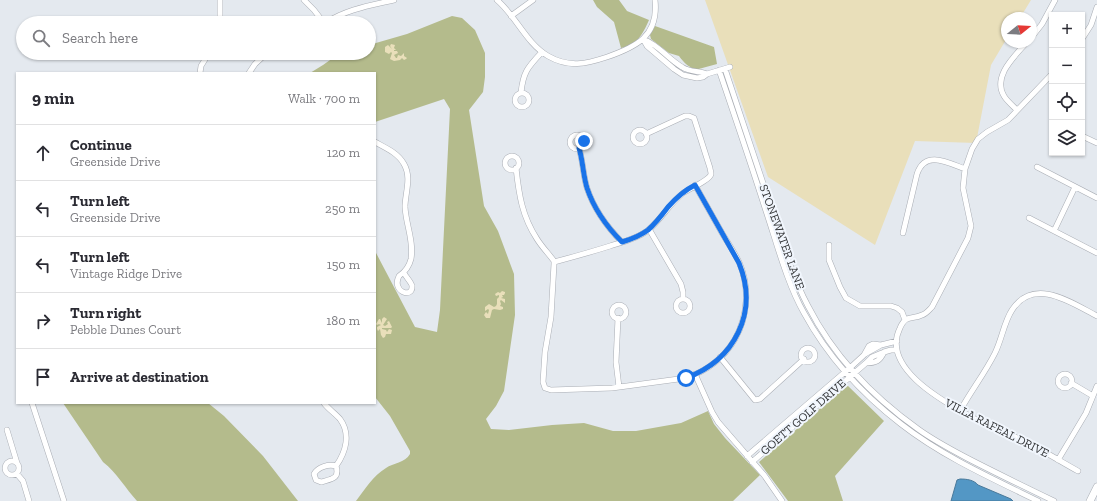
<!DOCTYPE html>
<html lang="en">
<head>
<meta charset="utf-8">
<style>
	:root { --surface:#fff; --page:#f7f7f7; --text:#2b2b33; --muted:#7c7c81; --line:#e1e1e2 }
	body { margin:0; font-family:"Zilla Slab",serif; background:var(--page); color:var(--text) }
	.controls { position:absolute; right:12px; top:12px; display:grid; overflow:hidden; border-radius:0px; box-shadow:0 1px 3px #0004 }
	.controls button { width:36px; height:36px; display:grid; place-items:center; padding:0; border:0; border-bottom:1px solid var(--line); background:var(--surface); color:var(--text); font:20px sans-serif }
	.compass { position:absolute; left:1001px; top:12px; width:36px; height:36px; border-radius:50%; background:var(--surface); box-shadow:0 1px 3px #0004; rotate:72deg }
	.stop { position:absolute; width:12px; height:12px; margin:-9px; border:3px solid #1a73e8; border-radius:50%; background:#fff }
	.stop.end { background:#1a73e8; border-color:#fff; box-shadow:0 1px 4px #0008 }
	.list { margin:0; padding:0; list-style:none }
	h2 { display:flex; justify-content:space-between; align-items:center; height:52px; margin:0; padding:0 16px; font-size:17px }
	h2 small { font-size:13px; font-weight:400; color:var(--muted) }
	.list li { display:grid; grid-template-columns:26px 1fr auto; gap:12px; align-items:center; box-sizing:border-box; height:56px; padding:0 16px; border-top:1px solid var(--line) }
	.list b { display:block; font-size:15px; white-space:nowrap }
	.list p { margin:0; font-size:13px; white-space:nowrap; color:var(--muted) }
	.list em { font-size:13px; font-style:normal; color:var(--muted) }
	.icon { flex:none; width:22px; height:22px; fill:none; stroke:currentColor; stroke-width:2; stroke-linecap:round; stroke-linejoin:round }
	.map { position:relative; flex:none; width:1097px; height:501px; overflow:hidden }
	.search { position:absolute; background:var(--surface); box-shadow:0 1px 3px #0004; left:16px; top:16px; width:360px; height:44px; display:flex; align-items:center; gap:10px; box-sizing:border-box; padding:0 14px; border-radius:22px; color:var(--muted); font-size:15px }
	.panel { position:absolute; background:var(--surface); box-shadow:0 1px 3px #0004; left:16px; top:72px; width:360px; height:332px; border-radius:0px }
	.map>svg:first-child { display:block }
	.green { fill:#b4bb8c }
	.sand { fill:#e9dfba }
	.water { fill:#5397c5; stroke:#49799a }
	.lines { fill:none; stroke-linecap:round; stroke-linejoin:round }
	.minor-casing { stroke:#a9adb4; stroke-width:6 }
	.major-casing { stroke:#a9adb4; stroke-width:8 }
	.minor { stroke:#fff; stroke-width:5 }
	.major { stroke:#fff; stroke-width:7 }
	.route { stroke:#1a73e8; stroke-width:5 }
	.labels { text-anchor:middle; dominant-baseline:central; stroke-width:4; stroke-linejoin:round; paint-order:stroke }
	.street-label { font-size:12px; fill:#323436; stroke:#f1f6fd }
</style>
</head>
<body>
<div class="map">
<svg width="1097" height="501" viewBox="0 0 1097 501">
	<rect width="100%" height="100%" fill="#e4e9ef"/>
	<path class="green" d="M593,0H619L627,11L649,20C643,34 637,45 621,48L614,22L597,7Z
		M452,16L462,18L475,30L485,53V77L483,92L469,110L484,206L498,231L514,274L515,315L504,391L496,406L486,419L491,429L509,430L552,425L584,423L613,431H636L681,423L708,411L714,424L725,438L760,475L733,501H356C365,489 373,476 386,468C393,463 405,463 410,454V451L390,416L375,397V251L415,327L437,332L440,310L450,109L444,99L375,122V73H310L323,65L340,53H369V45L407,34Z
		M655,26L714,47L717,64L695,70C688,66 684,63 679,56L669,53L651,39L650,35Z
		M847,385L884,421L835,476L843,501H788L759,462Z
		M63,403H208L224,416L263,456L298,501H137C126,489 117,473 103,462Z"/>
	<path class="sand" d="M705,0H1031L1020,18H1007V38L991,65L976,143L915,141L875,245L768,177Z
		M391,44L395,45L394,48L396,50H394V51H397L398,53L394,55L396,58H397L398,55L401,56L404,53V56L407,58L406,59L404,60L402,58L400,60L394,61L390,59L392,53L391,52L389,54L385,52V47L388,45L392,49L390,46Z
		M502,291L505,292V293L504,295H502L503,297L501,298L505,299V303L501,300L500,301L501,304L500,306L503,307V309L500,310L494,309L492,310L490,318H486L484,315L486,312L488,314L489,310L488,309L485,311V307L489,304L494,307L496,306L497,304V299L499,297V295L496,296L495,294L498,292L500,293Z
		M384,317L387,319L383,325L385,326L388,324L387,322L389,321L392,327L391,328H382V329L386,330L387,332L389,329L392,330L391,334H386L385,337L383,338L381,335L380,329L378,331L377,329V327L381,325L379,324L377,325L376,324L379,319H380L382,323V319Z"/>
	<path class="water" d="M960,479C967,479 974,480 978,485L1011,499L1013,501H951L957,480Z"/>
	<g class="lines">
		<g class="minor-casing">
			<path id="minor" d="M304,0L314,10L324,23
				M497,0C516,16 526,43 548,56C569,68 586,64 607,57C636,47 659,36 655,0
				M511,16L533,0
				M220,23V0
				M325,23C348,9 368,6 394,0
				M1031,38L1042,24L1055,0
				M643,39L647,46L674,69L683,75L697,78L703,77L707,74L730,67
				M643,39C659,45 668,59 682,67C691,73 699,70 707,74
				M1082,39L1091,25L1097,7
				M725,69C740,114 755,159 770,204C781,238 791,274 808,306C833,355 873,397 918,429C933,440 950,449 967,458C996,473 1025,487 1054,501
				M719,70C735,117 751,164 766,211C777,244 787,283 804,313C828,357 862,394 901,424C942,456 991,478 1038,501
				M200,73L201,66L209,53
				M249,73L255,64L267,53
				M1052,74L1008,120L987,132L978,139L972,149L965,169L963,188L971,226L968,238L932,307C929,310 926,314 922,315C912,320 906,314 900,328C881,366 939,399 966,414C972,417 978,421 985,424C998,430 1011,435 1024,441C1042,450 1060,461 1078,471
				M515 100a7 7 0 1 1 14 0a7 7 0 1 1-14 0Z
				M521,93C523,72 528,67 542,52
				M1017,110C1013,106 1007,101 1004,96C992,76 1015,56 1027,42
				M633 137a7 7 0 1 1 14 0a7 7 0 1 1-14 0Z
				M570 142a7 7 0 1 1 14 0a7 7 0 1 1-14 0Z
				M1082,136L1097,143
				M375,142C386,148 398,153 404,164C412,178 405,193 405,207C406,225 414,241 411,259C409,267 405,272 399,276C391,292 413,299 412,286C412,283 406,277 404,273
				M579,148C583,161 583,175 587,188C594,209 607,227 622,242
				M505 163a7 7 0 1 1 14 0a7 7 0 1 1-14 0Z
				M1037,167L1097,198
				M516,168C519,195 522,216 537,239C542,247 548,253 554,261V264L551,317L545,352L543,382L545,388L551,390L612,388L686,378C706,371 724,358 735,339C748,316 750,287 739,262C734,252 728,243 722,233C713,217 704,201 695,185
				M1029,218L1097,253
				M649,229L681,284L683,292V299
				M1054,231L1075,187
				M903,233L917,174C925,149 949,163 965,169
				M829,245V260L840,287L846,298L860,306H891L897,308L902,312L905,320
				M554,262C573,257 591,252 610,246C623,242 636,239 647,231C661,220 669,204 683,193C689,189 710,180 711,174C711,172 710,169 710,168L694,118L689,116H685L646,134
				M676 306a7 7 0 1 1 14 0a7 7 0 1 1-14 0Z
				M612 312a7 7 0 1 1 14 0a7 7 0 1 1-14 0Z
				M618,318L616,362L619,387
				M801 355a7 7 0 1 1 14 0a7 7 0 1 1-14 0Z
				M865,354L881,345
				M720,357L755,400L760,399L804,359
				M866,363L872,357L884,352
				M695,374L712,412L718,422L764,475L782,501
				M1058 381a7 7 0 1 1 14 0a7 7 0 1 1-14 0Z
				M1071,383L1093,396
				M32,403L64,501
				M324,403C328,409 335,413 340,419C351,434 346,452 336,466C340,479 331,479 321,482L316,480L314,474C318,467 328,464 336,466
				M960,411C971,391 985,373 995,353C1002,339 1004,322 1012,310C1034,276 1072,303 1097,316
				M7,430L17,463
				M747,456L852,366L864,355L869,346L873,344L881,345L897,341
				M1058,460L1086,413L1097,386
				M5 468a7 7 0 1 1 14 0a7 7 0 1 1-14 0Z
				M752,462L866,363C876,363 880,361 884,352L891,350H897
				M17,474L23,481L29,501"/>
		</g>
		<g class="major-casing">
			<path id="major" d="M1090,501L1097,487"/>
		</g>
		<use href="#minor" class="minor"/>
		<use href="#major" class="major"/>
	</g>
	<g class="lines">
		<path class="route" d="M584,141L583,145L579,148C583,161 583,175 587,188C594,209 607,227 622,242C632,239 640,236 648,230C656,223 662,215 668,207C676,198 685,190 695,185L739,263C759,312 735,360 686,378"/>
	</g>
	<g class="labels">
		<g class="street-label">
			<text transform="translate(782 237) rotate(70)">STONEWATER LANE</text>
			<text transform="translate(803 417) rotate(-41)">GOETT GOLF DRIVE</text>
			<text transform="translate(997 428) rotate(27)">VILLA RAFEAL DRIVE</text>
		</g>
	</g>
</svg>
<div class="controls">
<button>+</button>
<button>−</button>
<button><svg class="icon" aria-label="locate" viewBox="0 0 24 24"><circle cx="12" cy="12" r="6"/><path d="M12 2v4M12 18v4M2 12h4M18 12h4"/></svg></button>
<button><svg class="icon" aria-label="layers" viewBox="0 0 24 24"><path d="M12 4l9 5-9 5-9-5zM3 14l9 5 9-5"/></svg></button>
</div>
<svg class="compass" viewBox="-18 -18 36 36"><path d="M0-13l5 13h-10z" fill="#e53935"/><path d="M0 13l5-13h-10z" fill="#7c7c81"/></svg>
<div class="stop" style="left:686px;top:378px"></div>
<div class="stop end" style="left:584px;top:141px"></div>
<div class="search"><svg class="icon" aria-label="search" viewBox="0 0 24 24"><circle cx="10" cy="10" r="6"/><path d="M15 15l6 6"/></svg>Search here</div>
<section class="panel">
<h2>9 min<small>Walk · 700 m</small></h2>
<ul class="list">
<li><svg class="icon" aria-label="ahead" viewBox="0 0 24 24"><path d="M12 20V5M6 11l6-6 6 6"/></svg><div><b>Continue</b><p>Greenside Drive</p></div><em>120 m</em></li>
<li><svg class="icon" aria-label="left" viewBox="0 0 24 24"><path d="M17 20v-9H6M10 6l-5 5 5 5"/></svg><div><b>Turn left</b><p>Greenside Drive</p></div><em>250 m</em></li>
<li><svg class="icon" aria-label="left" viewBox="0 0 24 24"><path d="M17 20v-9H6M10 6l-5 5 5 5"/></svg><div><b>Turn left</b><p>Vintage Ridge Drive</p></div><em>150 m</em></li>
<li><svg class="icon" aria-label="right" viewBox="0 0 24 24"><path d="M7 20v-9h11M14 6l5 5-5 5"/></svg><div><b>Turn right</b><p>Pebble Dunes Court</p></div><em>180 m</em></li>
<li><svg class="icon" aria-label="arrive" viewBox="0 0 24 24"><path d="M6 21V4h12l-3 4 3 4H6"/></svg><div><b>Arrive at destination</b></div></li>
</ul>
</section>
</div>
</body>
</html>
